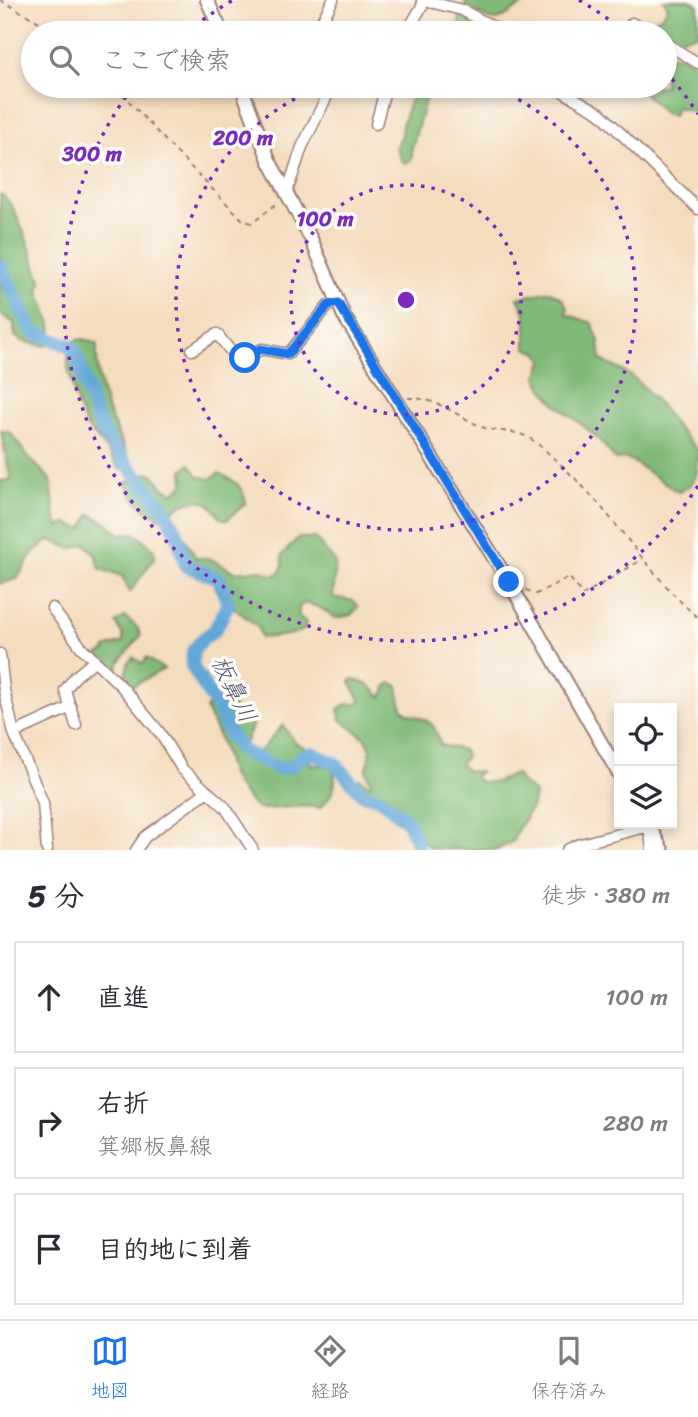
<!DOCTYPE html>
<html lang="ja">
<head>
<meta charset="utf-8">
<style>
	:root { --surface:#fff; --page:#f7f7f7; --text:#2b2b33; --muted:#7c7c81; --line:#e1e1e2; --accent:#1a73e8 }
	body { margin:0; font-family:Sriracha,"Klee One",sans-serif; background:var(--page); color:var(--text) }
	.controls { position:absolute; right:21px; bottom:21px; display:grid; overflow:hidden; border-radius:0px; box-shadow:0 4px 10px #0003 }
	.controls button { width:63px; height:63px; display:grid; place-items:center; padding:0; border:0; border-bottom:2px solid var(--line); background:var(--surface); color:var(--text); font:35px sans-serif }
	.stop { position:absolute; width:21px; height:21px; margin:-16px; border:5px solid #1a73e8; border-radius:50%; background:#fff }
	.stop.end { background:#1a73e8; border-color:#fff; box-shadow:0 2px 7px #0008 }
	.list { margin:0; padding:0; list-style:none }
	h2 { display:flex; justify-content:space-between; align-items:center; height:91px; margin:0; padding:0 28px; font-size:30px }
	h2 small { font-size:23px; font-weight:400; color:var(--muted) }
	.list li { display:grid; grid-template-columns:46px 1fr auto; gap:21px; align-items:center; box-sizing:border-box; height:112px; margin:0 14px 14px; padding:0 14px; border:2px solid var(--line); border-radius:0px }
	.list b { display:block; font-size:26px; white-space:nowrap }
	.list p { margin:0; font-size:23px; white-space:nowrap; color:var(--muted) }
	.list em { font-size:23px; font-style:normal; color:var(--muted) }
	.icon { flex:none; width:38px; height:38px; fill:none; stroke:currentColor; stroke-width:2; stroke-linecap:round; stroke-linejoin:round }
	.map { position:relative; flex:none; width:698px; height:850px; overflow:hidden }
	.search { position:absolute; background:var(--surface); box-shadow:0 4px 10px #0003; left:21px; right:21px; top:21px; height:77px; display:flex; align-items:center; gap:18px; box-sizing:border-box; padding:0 24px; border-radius:38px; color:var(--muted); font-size:26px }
	.sheet { height:469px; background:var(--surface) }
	nav { display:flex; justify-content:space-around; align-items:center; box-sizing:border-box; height:98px; border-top:2px solid var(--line); background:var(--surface); font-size:19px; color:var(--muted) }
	nav a { display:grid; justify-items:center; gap:4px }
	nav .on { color:var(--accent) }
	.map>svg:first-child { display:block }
	.forest { fill:#80b977; stroke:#656c51; stroke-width:2 }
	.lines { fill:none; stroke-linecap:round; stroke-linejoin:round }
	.river { stroke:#63a7d8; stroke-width:14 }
	.minor-casing { stroke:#9f7e74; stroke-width:13 }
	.major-casing { stroke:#9f7e74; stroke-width:16 }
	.path { stroke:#9f7e74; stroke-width:2; stroke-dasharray:5 5; stroke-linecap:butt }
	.minor { stroke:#fff; stroke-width:10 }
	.major { stroke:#fff; stroke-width:12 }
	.route { stroke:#1a73e8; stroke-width:9 }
	.ring { fill:none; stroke:#7b2cbf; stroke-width:3.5; stroke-dasharray:3.5 7 }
	.labels { text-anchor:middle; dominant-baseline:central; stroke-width:7; stroke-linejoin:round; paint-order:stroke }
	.water-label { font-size:24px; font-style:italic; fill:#545570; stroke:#fdfcf7 }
	.centre { fill:#7b2cbf; stroke:#fdfcf7; stroke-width:3.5 }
	.ring-label { font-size:21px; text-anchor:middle; font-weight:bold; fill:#7b2cbf; stroke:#fdfcf7; stroke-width:7; stroke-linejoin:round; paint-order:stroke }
</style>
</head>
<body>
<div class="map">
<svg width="698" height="850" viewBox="0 0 698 850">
	<rect width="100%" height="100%" fill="#fdfcf7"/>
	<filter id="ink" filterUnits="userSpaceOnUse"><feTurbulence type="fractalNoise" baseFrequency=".0143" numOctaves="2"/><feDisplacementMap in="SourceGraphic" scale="14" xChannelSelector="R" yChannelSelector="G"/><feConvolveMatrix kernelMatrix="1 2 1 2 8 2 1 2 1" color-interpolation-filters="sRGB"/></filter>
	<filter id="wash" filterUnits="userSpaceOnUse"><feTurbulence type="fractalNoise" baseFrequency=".00686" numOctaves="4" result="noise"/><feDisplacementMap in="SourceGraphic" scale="28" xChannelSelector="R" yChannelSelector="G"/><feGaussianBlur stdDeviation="1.57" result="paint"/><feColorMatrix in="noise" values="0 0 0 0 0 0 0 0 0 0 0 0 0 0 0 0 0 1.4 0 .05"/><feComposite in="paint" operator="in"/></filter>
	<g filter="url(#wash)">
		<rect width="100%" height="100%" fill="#f4dcbe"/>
		<path class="forest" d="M471,0H532C496,16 505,33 464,5Z
			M663,0H689L698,4V34L670,41L665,33L657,29L655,20L663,15L668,6Z
			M460,15L480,25L471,33H444L459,23Z
			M673,55H680L698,66V111L696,112L676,107L673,115L664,113L642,91L646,86H665C665,75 662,60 673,55Z
			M415,86H438L428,94L424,104L412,148V159L405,164L402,161L396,147L401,137L402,125Z
			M0,194C16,200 32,256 39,274L41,282L39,291L51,324L52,334L46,346L22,341L15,336L14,323L0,314Z
			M549,291L562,298L568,308L566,314L592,323L599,341L601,360C612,366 626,371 635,379C660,400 674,429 698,450C698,474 698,484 678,492L632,461L624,458L616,460C610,454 605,445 598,439C577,417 549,407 537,377L543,361L539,353L526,348V315L518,298Z
			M83,339L97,344C95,390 112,423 132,464L120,470L104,446L87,427L78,407L68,368V350L76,340Z
			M1,431L10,432L28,457L51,480L55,515L59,527L66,523L83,529L90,514L107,523L119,534L134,533L153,548L155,557L130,592L122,576L100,569L95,554L85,544L72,549L50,540L34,551L17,579L0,584V481L11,480Z
			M190,464L198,476L210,479L219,473C235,482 242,484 246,503L227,520L219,517C205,488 181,503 162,519C144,511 132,500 126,483L146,473L153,474L162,486L173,493L184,484L183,470Z
			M176,523L196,558H209L235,572L260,570L272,575L279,574L283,565L282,555L298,538H315L335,562C336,574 334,584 333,597L354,601L358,607L351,615L336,618L318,607L305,603L299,607V616L306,622L304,630L289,635L261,638L258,627L235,609L224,577L192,564L184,556L171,525Z
			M125,617L137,627L141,635L120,661L116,671H110L96,656L104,652L107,647L123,642V635L116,623Z
			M133,657L143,664L146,658L164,669L131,687L125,679L128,663Z
			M353,679L369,685L382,697L387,686L392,683L398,686L402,709C411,717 425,717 432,725C438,731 437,738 441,745L463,750L466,756L460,765L468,771L480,772L474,777L480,782H495L516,774L522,783L535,793C535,810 517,824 513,841L497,850L432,849C420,842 419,829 409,819C403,812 395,806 388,800C377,791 364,793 357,780L361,779L368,785L371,783L366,771C378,737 363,739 341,720L338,710L346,704H359L360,699L350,682Z
			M234,701V711L253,724L241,754L248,757L262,749L283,725L296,744L306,748L307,759L312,765L332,766C339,784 333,795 320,808C309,804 278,808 265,809C253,810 251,802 244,794C227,775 230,767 222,745C218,733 211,721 206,709L210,704L216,710Z"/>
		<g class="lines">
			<path class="river" d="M0,266L33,332L70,346L77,357L94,412L104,434L119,455L160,504L176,530L186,566L218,578L228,604L215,630L203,639L193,651L192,666L217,707L230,735L241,750L279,769L292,766L301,757L312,753L336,764L362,794L379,798L406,820L416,839L418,850"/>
		</g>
	</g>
	<g filter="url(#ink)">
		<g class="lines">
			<g class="minor-casing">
				<path id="minor" d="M422,0L462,10L504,33
					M632,23L649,33
					M322,33L323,19L333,0
					M406,33L425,1
					M665,43L698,63
					M557,86L565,93L600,113L698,209
					M376,124L386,86
					M287,192L302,147L332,86
					M192,350L217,334L233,354L245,358L262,349L288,354L329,305L338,303
					M52,608L81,647L123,688L160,733L182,769L225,807L253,850
					M0,654L4,690L14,733L43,803L47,850
					M76,725L65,690L75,677L94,661
					M14,733L71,707
					M136,850L145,837L206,792
					M567,850L577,845L649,826L652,850"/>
			</g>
			<g class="major-casing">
				<path id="major" d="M207,0L222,33
					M241,86L269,160L311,239L344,316L509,582L619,774
					M648,824L662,850"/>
			</g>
			<path class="path" d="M0,0L59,33
				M115,86L174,150L244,221L252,223L279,202
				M408,398C436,397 457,416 482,427C497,433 515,429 529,438C541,445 551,456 562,466C614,513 646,572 698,618
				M526,590L536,594L569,577L583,595L643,559"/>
			<use href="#minor" class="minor"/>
			<use href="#major" class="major"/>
		</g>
	</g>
	<g class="lines" filter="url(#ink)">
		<path class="route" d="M245,358L261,349L288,354L329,305L338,303L509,582"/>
	</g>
	<g class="ring">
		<circle cx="406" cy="300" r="115"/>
		<path d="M490 86A230 230 0 1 1 322 86"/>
		<path d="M698 486A346 346 0 1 1 133 87M186 33A346 346 0 0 1 233 0M579 0A346 346 0 0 1 626 33M665 71A346 346 0 0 1 698 114"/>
	</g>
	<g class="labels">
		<g class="water-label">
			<text transform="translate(234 689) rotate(64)">板鼻川</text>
		</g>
	</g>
	<circle cx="406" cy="300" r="10" class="centre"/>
	<g class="ring-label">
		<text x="243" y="145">200 m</text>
		<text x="92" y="161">300 m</text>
		<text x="325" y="226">100 m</text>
	</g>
</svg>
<div class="controls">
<button><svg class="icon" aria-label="locate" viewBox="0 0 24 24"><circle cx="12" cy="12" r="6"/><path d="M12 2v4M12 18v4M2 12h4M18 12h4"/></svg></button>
<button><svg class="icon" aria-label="layers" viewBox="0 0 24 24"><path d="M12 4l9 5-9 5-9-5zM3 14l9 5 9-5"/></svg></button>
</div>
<div class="stop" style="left:245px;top:358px"></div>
<div class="stop end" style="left:509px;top:582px"></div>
<div class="search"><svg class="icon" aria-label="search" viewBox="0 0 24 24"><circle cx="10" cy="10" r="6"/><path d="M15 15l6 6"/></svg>ここで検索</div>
</div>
<section class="sheet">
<h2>5 分<small>徒歩 · 380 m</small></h2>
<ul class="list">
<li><svg class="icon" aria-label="ahead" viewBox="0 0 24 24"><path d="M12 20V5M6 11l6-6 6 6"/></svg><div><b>直進</b></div><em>100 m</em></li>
<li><svg class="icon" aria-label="right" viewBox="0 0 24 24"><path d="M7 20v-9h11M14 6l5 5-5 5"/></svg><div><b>右折</b><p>箕郷板鼻線</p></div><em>280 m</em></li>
<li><svg class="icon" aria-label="arrive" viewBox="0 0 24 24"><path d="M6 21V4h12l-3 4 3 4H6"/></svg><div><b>目的地に到着</b></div></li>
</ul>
</section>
<nav>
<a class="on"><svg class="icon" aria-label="map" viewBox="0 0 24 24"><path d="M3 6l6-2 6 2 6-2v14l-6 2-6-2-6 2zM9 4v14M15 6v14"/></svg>地図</a>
<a><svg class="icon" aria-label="directions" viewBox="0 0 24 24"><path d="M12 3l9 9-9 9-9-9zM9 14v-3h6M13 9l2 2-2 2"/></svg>経路</a>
<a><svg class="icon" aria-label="saved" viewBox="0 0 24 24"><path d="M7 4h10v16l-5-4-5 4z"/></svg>保存済み</a>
</nav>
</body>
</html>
